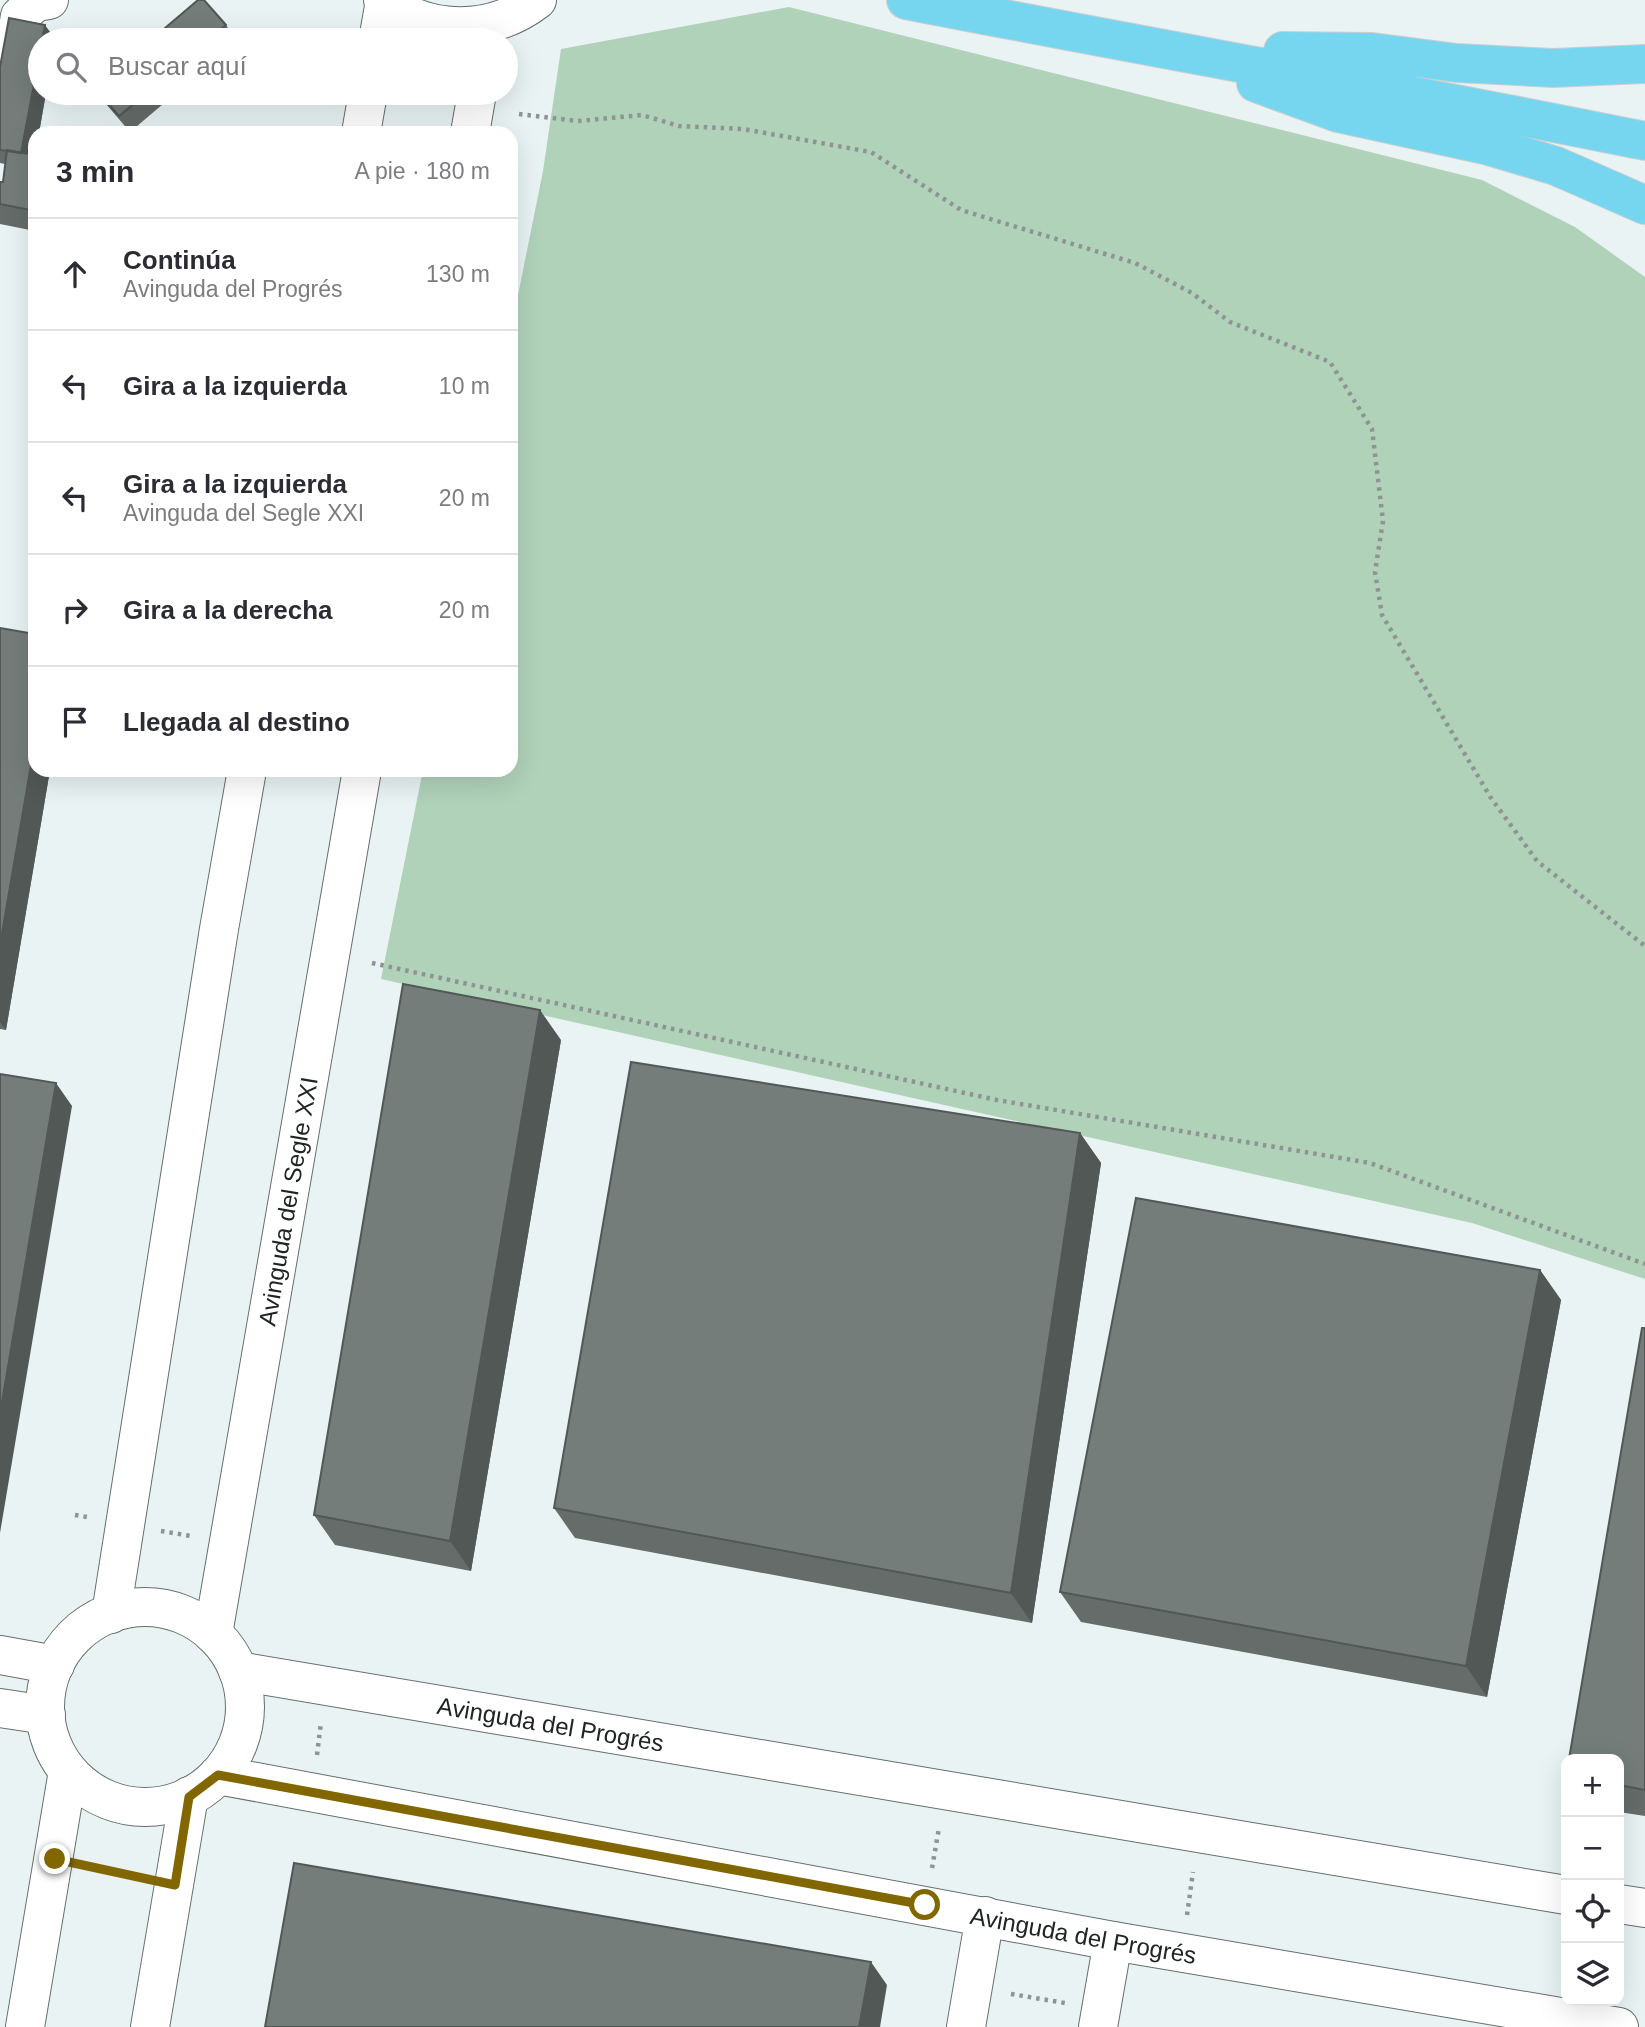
<!DOCTYPE html>
<html lang="es">
<head>
<meta charset="utf-8">
<style>
	:root { --surface:#fff; --page:#f2f2f3; --text:#2b2b33; --muted:#7c7c81; --line:#e1e1e2 }
	body { margin:0; font-family:Helvetica,sans-serif; background:var(--page); color:var(--text) }
	.controls { position:absolute; right:21px; bottom:21px; display:grid; overflow:hidden; border-radius:14px; box-shadow:0 7px 28px #0002 }
	.controls button { width:63px; height:63px; display:grid; place-items:center; padding:0; border:0; border-bottom:2px solid var(--line); background:var(--surface); color:var(--text); font:35px sans-serif }
	.stop { position:absolute; width:21px; height:21px; margin:-16px; border:5px solid #826600; border-radius:50%; background:#fff }
	.stop.end { background:#826600; border-color:#fff; box-shadow:0 2px 7px #0008 }
	.list { margin:0; padding:0; list-style:none }
	h2 { display:flex; justify-content:space-between; align-items:center; height:91px; margin:0; padding:0 28px; font-size:30px }
	h2 small { font-size:23px; font-weight:400; color:var(--muted) }
	.list li { display:grid; grid-template-columns:46px 1fr auto; gap:21px; align-items:center; box-sizing:border-box; height:112px; padding:0 28px; border-top:2px solid var(--line) }
	.list b { display:block; font-size:26px; white-space:nowrap }
	.list p { margin:0; font-size:23px; white-space:nowrap; color:var(--muted) }
	.list em { font-size:23px; font-style:normal; color:var(--muted) }
	.icon { flex:none; width:38px; height:38px; fill:none; stroke:currentColor; stroke-width:2; stroke-linecap:round; stroke-linejoin:round }
	.map { position:relative; flex:none; width:1645px; height:2027px; overflow:hidden }
	.search { position:absolute; background:var(--surface); box-shadow:0 7px 28px #0002; left:28px; top:28px; width:490px; height:77px; display:flex; align-items:center; gap:18px; box-sizing:border-box; padding:0 24px; border-radius:38px; color:var(--muted); font-size:26px }
	.panel { position:absolute; background:var(--surface); box-shadow:0 7px 28px #0002; left:28px; top:126px; width:490px; height:651px; border-radius:21px }
	.map>svg:first-child { display:block }
	.green { fill:#b0d2b9 }
	.lines { fill:none; stroke-linecap:round; stroke-linejoin:round }
	.minor-casing { stroke:#666f6e; stroke-width:40 }
	.highway-casing { stroke:#cecfcf; stroke-width:40 }
	.path { stroke:#8e9494; stroke-width:4.5; stroke-dasharray:3.5 5; stroke-linecap:butt }
	.minor { stroke:#fff; stroke-width:38 }
	.highway { stroke:#77d6ef; stroke-width:38 }
	.wall { fill:#656c6a }
	.shaded-wall { fill:#525856 }
	.building { fill:#757d7b; stroke:#525856; stroke-width:2 }
	.route { stroke:#826600; stroke-width:9 }
	.labels { text-anchor:middle; dominant-baseline:central; stroke-width:5; stroke-linejoin:round; paint-order:stroke }
	.street-label { font-size:24px; fill:#212424; stroke:#fff }
</style>
</head>
<body>
<div class="map">
<svg width="1645" height="2027" viewBox="0 0 1645 2027">
	<rect width="100%" height="100%" fill="#e9f3f3"/>
	<path class="green" d="M789,7L1482,180L1575,227L1645,277V1279L1472,1223L381,979L423,770H511V330L543,171L561,49Z"/>
	<g class="lines">
		<g class="minor-casing">
			<g id="minor">
				<path d="M383,0C430,35 491,35 537,0"/>
				<path d="M378,40L385,1"/>
				<path d="M0,131L20,16L36,2L49,0"/>
				<path d="M361,133L368,93"/>
				<path d="M470,133L477,93"/>
				<circle cx="145" cy="1707" r="100"/>
				<path d="M111,1614L219,929L247,770"/>
				<path id="s1" d="M213,1634L362,770"/>
				<path d="M0,1655L55,1665"/>
				<path id="s2" d="M238,1671L1566,1895"/>
				<path d="M0,1708L46,1715"/>
				<path id="s3" d="M218,1775L1113,1941L1619,2027"/>
				<path d="M1619,1904L1645,1908"/>
				<path d="M25,2027L68,1771"/>
				<path d="M150,2027L189,1796"/>
				<path d="M966,2027L985,1916"/>
				<path d="M1098,2027L1113,1941"/>
			</g>
		</g>
		<g class="highway-casing">
			<path id="highway" d="M906,0C1152,48 1399,91 1645,141
				M1283,51L1372,52L1457,63L1553,68L1645,64
				M1256,83L1338,113L1489,146L1556,166L1645,205"/>
		</g>
		<path class="path" d="M519,114L578,121L642,115L679,126L743,129L871,152L961,210L1135,263L1192,293L1230,322L1330,362L1372,429L1383,521L1375,572L1382,615L1491,798L1537,861L1645,946
			M372,963L997,1100L1370,1163L1645,1264
			M75,1515L87,1517
			M161,1531L191,1536
			M317,1755L321,1722
			M90,1867L136,1876
			M932,1868L939,1828
			M1187,1915L1193,1872
			M1011,1994L1065,2003"/>
		<use href="#minor" class="minor"/>
		<use href="#highway" class="highway"/>
	</g>
	<path class="wall" d="M226,25L236,40H151Z
		M0,67L40,93H46L39,133H35V231L0,224V182H3L5,164L0,163Z
		M99,93H176L130,132L106,104Z
		M0,628L35,770H50L6,1030L0,1029Z
		M561,1040L471,1571L335,1545L314,1515Z
		M1080,1133L1101,1163L1032,1623L575,1538L554,1508Z
		M1540,1270L1561,1300L1487,1697L1081,1622L1060,1592Z
		M1645,1328V1816L1619,1812V1759Z"/>
	<path class="shaded-wall" d="M45,25L56,40H42Z
		M40,52V93H46L39,133H35V152L32,169L21,154Z
		M35,742V770H50L6,1030L0,1022V945Z
		M540,1010L561,1040L471,1571L450,1541Z
		M56,1083L72,1106L0,1533V1414Z
		M1080,1133L1101,1163L1032,1623L1011,1593Z
		M1540,1270L1561,1300L1487,1697L1466,1666Z
		M871,1962L887,1985L880,2027H859Z"/>
	<path class="building" d="M198,0H204L226,25L208,40H151Z
		M9,18L45,25L42,40H40V52L21,153L0,150V67Z
		M99,93H147L119,116Z
		M7,150L35,155V211L0,204V182H3Z
		M0,628L35,634V742L0,945Z
		M403,984L540,1010L450,1541L314,1515Z
		M631,1062L1080,1133L1011,1593L554,1508Z
		M0,1074L56,1083L0,1414Z
		M1136,1198L1540,1270L1466,1666L1060,1592Z
		M1642,1328H1645V1790L1619,1785V1759H1569Z
		M294,1863L871,1962L859,2027H265Z"/>
	<g class="lines">
		<path class="route" d="M55,1859L175,1885L189,1797L218,1775L925,1905"/>
	</g>
	<g class="labels">
		<g class="street-label">
			<text stroke="none"><textPath href="#s1" startOffset="439">Avinguda del Segle XXI</textPath></text>
			<text stroke="none"><textPath href="#s2" startOffset="317">Avinguda del Progrés</textPath></text>
			<text stroke="none"><textPath href="#s3" startOffset="880">Avinguda del Progrés</textPath></text>
		</g>
	</g>
</svg>
<div class="controls">
<button>+</button>
<button>−</button>
<button><svg class="icon" aria-label="locate" viewBox="0 0 24 24"><circle cx="12" cy="12" r="6"/><path d="M12 2v4M12 18v4M2 12h4M18 12h4"/></svg></button>
<button><svg class="icon" aria-label="layers" viewBox="0 0 24 24"><path d="M12 4l9 5-9 5-9-5zM3 14l9 5 9-5"/></svg></button>
</div>
<div class="stop" style="left:925px;top:1905px"></div>
<div class="stop end" style="left:55px;top:1859px"></div>
<div class="search"><svg class="icon" aria-label="search" viewBox="0 0 24 24"><circle cx="10" cy="10" r="6"/><path d="M15 15l6 6"/></svg>Buscar aquí</div>
<section class="panel">
<h2>3 min<small>A pie · 180 m</small></h2>
<ul class="list">
<li><svg class="icon" aria-label="ahead" viewBox="0 0 24 24"><path d="M12 20V5M6 11l6-6 6 6"/></svg><div><b>Continúa</b><p>Avinguda del Progrés</p></div><em>130 m</em></li>
<li><svg class="icon" aria-label="left" viewBox="0 0 24 24"><path d="M17 20v-9H6M10 6l-5 5 5 5"/></svg><div><b>Gira a la izquierda</b></div><em>10 m</em></li>
<li><svg class="icon" aria-label="left" viewBox="0 0 24 24"><path d="M17 20v-9H6M10 6l-5 5 5 5"/></svg><div><b>Gira a la izquierda</b><p>Avinguda del Segle XXI</p></div><em>20 m</em></li>
<li><svg class="icon" aria-label="right" viewBox="0 0 24 24"><path d="M7 20v-9h11M14 6l5 5-5 5"/></svg><div><b>Gira a la derecha</b></div><em>20 m</em></li>
<li><svg class="icon" aria-label="arrive" viewBox="0 0 24 24"><path d="M6 21V4h12l-3 4 3 4H6"/></svg><div><b>Llegada al destino</b></div></li>
</ul>
</section>
</div>
</body>
</html>
